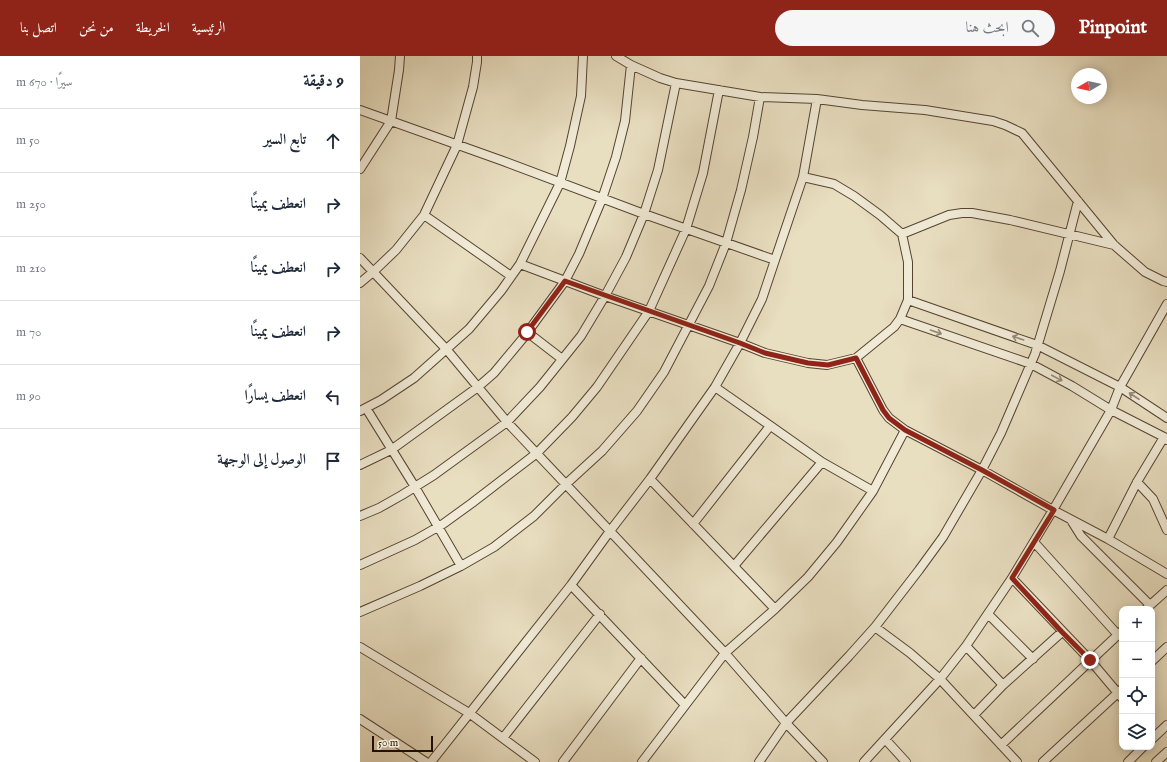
<!DOCTYPE html>
<html lang="ar">
<head>
<meta charset="utf-8">
<style>
	:root { --surface:#fff; --page:#f6f6f7; --text:#1f2937; --muted:#747a83; --line:#e0e1e3; --accent:#8f2418 }
	body { margin:0; font-family:"IM FELL English",Amiri,serif; background:var(--page); color:var(--text); direction:rtl }
	.controls { position:absolute; right:12px; bottom:12px; display:grid; overflow:hidden; border-radius:8px; box-shadow:0 2px 10px #0003 }
	.controls button { width:36px; height:36px; display:grid; place-items:center; padding:0; border:0; border-bottom:1px solid var(--line); background:var(--surface); color:var(--text); font:20px sans-serif }
	.compass { position:absolute; left:711px; top:12px; width:36px; height:36px; border-radius:50%; background:var(--surface); box-shadow:0 2px 10px #0003; rotate:261deg }
	.scale { position:absolute; left:12px; bottom:10px; width:61px; box-sizing:border-box; padding-left:4px; border:2px solid #251100; border-top:0; font-size:11px; line-height:14px; white-space:nowrap; color:#251100; -webkit-text-stroke:3px #f0ead6; paint-order:stroke }
	.stop { position:absolute; width:12px; height:12px; margin:-9px; border:3px solid #8f2418; border-radius:50%; background:#fff }
	.stop.end { background:#8f2418; border-color:#fff; box-shadow:0 1px 4px #0008 }
	.list { margin:0; padding:0; list-style:none }
	h2 { display:flex; justify-content:space-between; align-items:center; height:52px; margin:0; padding:0 16px; font-size:17px }
	h2 small { font-size:13px; font-weight:400; color:var(--muted) }
	.list li { display:grid; grid-template-columns:26px 1fr auto; gap:12px; align-items:center; box-sizing:border-box; height:64px; padding:0 16px; border-top:1px solid var(--line) }
	.list b { display:block; font-size:15px; white-space:nowrap }
	.list em { font-size:13px; font-style:normal; color:var(--muted) }
	.icon { flex:none; width:22px; height:22px; fill:none; stroke:currentColor; stroke-width:2; stroke-linecap:round; stroke-linejoin:round }
	.map { position:relative; flex:none; width:807px; height:706px; overflow:hidden; direction:ltr }
	header { display:flex; align-items:center; gap:24px; box-sizing:border-box; height:56px; padding:0 20px; background:var(--accent); color:#fff }
	header strong { font-size:19px }
	nav { display:flex; gap:22px; margin-inline-start:auto; font-size:14px }
	.search { width:280px; height:36px; background:var(--page); display:flex; align-items:center; gap:10px; box-sizing:border-box; padding:0 14px; border-radius:22px; color:var(--muted); font-size:15px }
	main { display:flex }
	aside { flex:1; background:var(--surface) }
	.map>svg:first-child { display:block }
	.lines { fill:none; stroke-linecap:round; stroke-linejoin:round }
	.street-casing { stroke:#564430; stroke-width:10 }
	.street { stroke:#f0ead6; stroke-width:8 }
	.oneway { stroke:#958876 }
	.route { stroke:#8f2418; stroke-width:5 }
</style>
</head>
<body>
<header>
<strong>Pinpoint</strong>
<div class="search"><svg class="icon" aria-label="search" viewBox="0 0 24 24"><circle cx="10" cy="10" r="6"/><path d="M15 15l6 6"/></svg>ابحث هنا</div>
<nav><a>الرئيسية</a><a>الخريطة</a><a>من نحن</a><a>اتصل بنا</a></nav>
</header>
<main>
<div class="map">
<svg width="807" height="706" viewBox="0 0 807 706">
	<rect width="100%" height="100%" fill="#e8dec0"/>
	<filter id="stains"><feTurbulence type="fractalNoise" baseFrequency=".005" numOctaves="4"/><feColorMatrix values="0 0 0 0 .2 0 0 0 0 .09 0 0 0 0 .02 0 0 0 .5 -.17"/></filter>
	<radialGradient id="worn" r=".72"><stop offset=".6" stop-color="#630" stop-opacity="0"/><stop offset="1" stop-color="#630" stop-opacity=".3"/></radialGradient>
	<g class="lines">
		<g class="street-casing">
			<path id="street" d="M256,0L271,9L300,22L316,27L400,41L457,43L502,49L565,54L633,65L645,69L662,77L754,189L785,216L803,225L807,226
				M457,43L443,121L474,128L494,140L520,159L542,178L589,159L602,157H612L650,164L754,189
				M0,54L143,105L284,158L415,204L443,121
				M0,113L31,65L39,14L40,0
				M64,159L151,220
				M0,202L87,294L147,366L365,597L426,667L463,706
				M160,208L200,127L210,90L221,40L223,0
				M0,227L13,216L36,194L64,159L97,89L113,31L117,6V0
				M548,244L677,289L760,331L807,362
				M540,263L671,308L712,330L751,354L804,381L807,384
				M167,276L202,303
				M496,302L523,354L529,362L545,374
				M355,331L462,406L513,435
				M6,352L55,431L101,510
				M0,355L21,344L54,322L109,273L141,235L160,208L245,240L380,287L405,297L448,307L467,309L496,302L534,271L540,263L548,244V206L542,178
				M0,409L31,394L118,331L134,317L164,281L205,225L219,198L242,143L256,101L265,65L271,9
				M290,423L415,553
				M777,426L793,443L807,474
				M0,460L19,452L42,439L74,419L147,366L180,331L221,280L245,240L266,201L284,158L298,114L316,27
				M711,464L721,480L790,549
				M333,468L410,370
				M748,483L777,426L804,381
				M674,486L758,579
				M0,509L55,484L83,468L112,447L177,397L212,361L237,331L289,255L326,173L343,117L359,34
				M374,510L462,406
				M652,522L730,604L762,642
				M211,529L325,649
				M787,552L807,534
				M0,556L60,530L101,510L134,491L174,460L206,428L242,395L277,355L304,316L349,230L366,187L381,134L393,81L400,41
				M628,558L673,603
				M515,571L550,597L580,623L657,706
				M606,590L643,629
				M0,591L109,657L175,706
				M792,605L807,591
				M614,659L643,629L702,576
				M0,663L66,706
				M143,682L240,558
				M525,683L546,706
				M792,683L807,669
				M641,689L762,575
				M71,706L211,529L250,475L290,423L355,331L380,287L402,243L415,204
				M203,706L281,602
				M282,706L365,597L415,553L448,521L477,486L513,435L545,374L622,414L693,454L748,483L807,518
				M399,706L426,667L489,600L515,571L559,514L583,481L622,414L641,377L675,298L700,215L718,145
				M504,706L580,623L606,590L652,522L693,454L751,354L760,331L807,248
				M683,706L762,633
				M768,706L783,691
				M796,706L807,696"/>
		</g>
		<use href="#street" class="street"/>
	</g>
	<defs><path id="oneway-shaft" d="M-6 0H5M1.5-3L5.5 0L1.5 3" fill="none" stroke-width="1.6" stroke-linecap="round" stroke-linejoin="round"/></defs>
	<g class="oneway">
		<use href="#oneway-shaft" transform="translate(576 276) rotate(19)"/>
		<use href="#oneway-shaft" transform="translate(658 282) rotate(-161)"/>
		<use href="#oneway-shaft" transform="translate(697 322) rotate(28)"/>
		<use href="#oneway-shaft" transform="translate(774 340) rotate(-147)"/>
	</g>
	<g class="lines">
		<path class="route" d="M167,276L205,225L380,287L405,297L448,307L468,309L496,302L523,354L529,362L545,374L622,414L694,454L652,522L702,576L730,604"/>
	</g>
	<rect width="100%" height="100%" filter="url(#stains)"/>
	<rect width="100%" height="100%" fill="url(#worn)"/>
</svg>
<div class="controls">
<button>+</button>
<button>−</button>
<button><svg class="icon" aria-label="locate" viewBox="0 0 24 24"><circle cx="12" cy="12" r="6"/><path d="M12 2v4M12 18v4M2 12h4M18 12h4"/></svg></button>
<button><svg class="icon" aria-label="layers" viewBox="0 0 24 24"><path d="M12 4l9 5-9 5-9-5zM3 14l9 5 9-5"/></svg></button>
</div>
<svg class="compass" viewBox="-18 -18 36 36"><path d="M0-13l5 13h-10z" fill="#e53935"/><path d="M0 13l5-13h-10z" fill="#747a83"/></svg>
<div class="scale">50 m</div>
<div class="stop" style="left:167px;top:276px"></div>
<div class="stop end" style="left:730px;top:604px"></div>
</div>
<aside>
<h2>9 دقيقة<small>سيرًا · 670 m</small></h2>
<ul class="list">
<li><svg class="icon" aria-label="ahead" viewBox="0 0 24 24"><path d="M12 20V5M6 11l6-6 6 6"/></svg><div><b>تابع السير</b></div><em>50 m</em></li>
<li><svg class="icon" aria-label="right" viewBox="0 0 24 24"><path d="M7 20v-9h11M14 6l5 5-5 5"/></svg><div><b>انعطف يمينًا</b></div><em>250 m</em></li>
<li><svg class="icon" aria-label="right" viewBox="0 0 24 24"><path d="M7 20v-9h11M14 6l5 5-5 5"/></svg><div><b>انعطف يمينًا</b></div><em>210 m</em></li>
<li><svg class="icon" aria-label="right" viewBox="0 0 24 24"><path d="M7 20v-9h11M14 6l5 5-5 5"/></svg><div><b>انعطف يمينًا</b></div><em>70 m</em></li>
<li><svg class="icon" aria-label="left" viewBox="0 0 24 24"><path d="M17 20v-9H6M10 6l-5 5 5 5"/></svg><div><b>انعطف يسارًا</b></div><em>90 m</em></li>
<li><svg class="icon" aria-label="arrive" viewBox="0 0 24 24"><path d="M6 21V4h12l-3 4 3 4H6"/></svg><div><b>الوصول إلى الوجهة</b></div></li>
</ul>
</aside>
</main>
</body>
</html>
